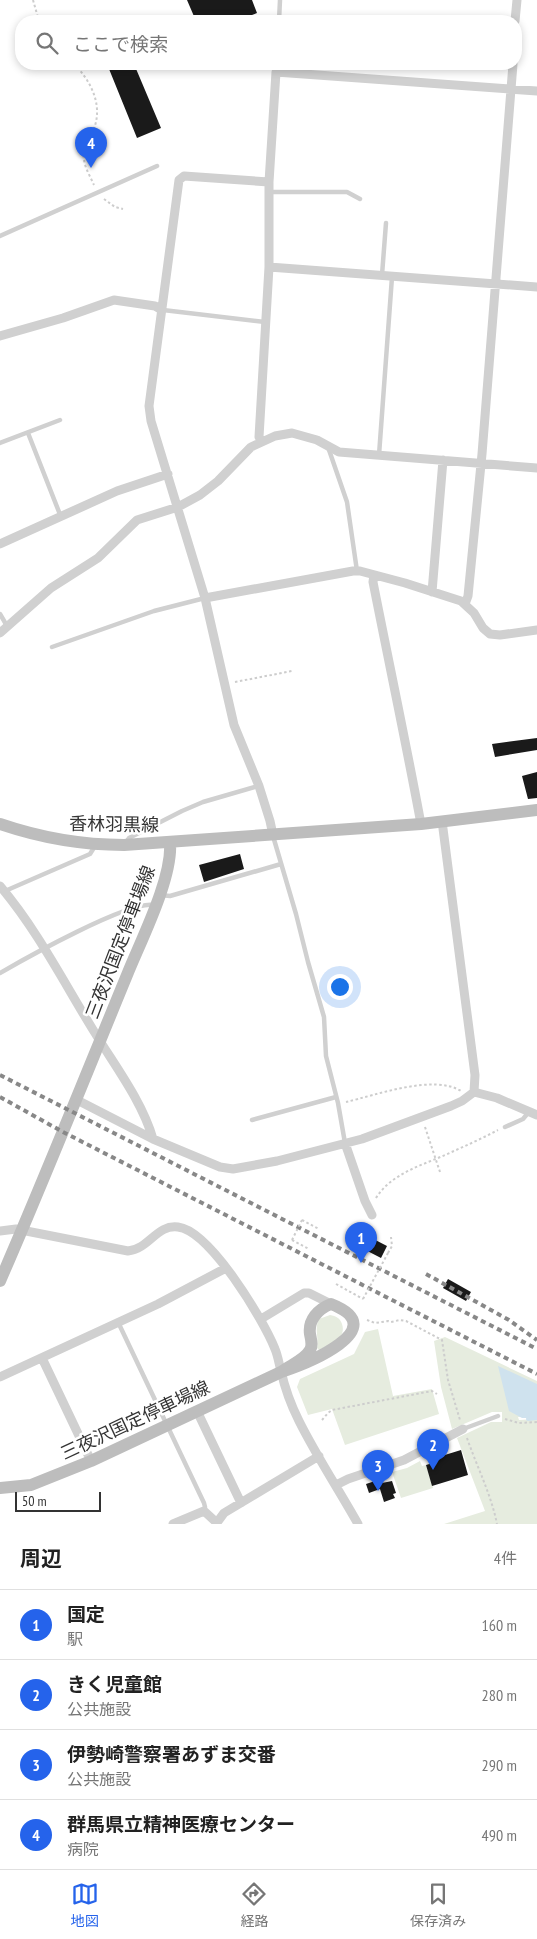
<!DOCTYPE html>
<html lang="ja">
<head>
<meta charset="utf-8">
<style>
	:root { --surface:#fff; --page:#f2f2f2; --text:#222; --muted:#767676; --line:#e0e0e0; --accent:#2563eb }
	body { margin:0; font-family:"PT Sans Narrow","Noto Sans JP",sans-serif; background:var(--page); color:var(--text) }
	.scale { position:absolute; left:15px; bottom:12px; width:86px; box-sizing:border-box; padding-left:5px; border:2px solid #333; border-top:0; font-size:14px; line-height:18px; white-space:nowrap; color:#333; -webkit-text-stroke:4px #fff; paint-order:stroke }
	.you { position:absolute; left:339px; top:986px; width:18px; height:18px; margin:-12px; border:4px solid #fff; border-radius:50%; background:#1a73e8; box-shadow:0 0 0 8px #1a73e833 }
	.badge { display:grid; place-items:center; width:32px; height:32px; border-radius:50%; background:var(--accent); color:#fff; font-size:16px; font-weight:700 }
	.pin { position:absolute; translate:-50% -41px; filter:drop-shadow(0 1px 2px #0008) }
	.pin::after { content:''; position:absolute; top:26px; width:18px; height:15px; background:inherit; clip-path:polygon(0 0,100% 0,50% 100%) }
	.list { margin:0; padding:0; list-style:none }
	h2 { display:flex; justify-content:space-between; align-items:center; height:65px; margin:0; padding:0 20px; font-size:21px }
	h2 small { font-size:16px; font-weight:400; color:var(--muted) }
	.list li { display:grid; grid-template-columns:32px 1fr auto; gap:15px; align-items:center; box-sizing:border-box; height:70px; padding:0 20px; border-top:1px solid var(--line) }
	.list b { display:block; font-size:19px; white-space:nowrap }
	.list p { margin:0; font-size:16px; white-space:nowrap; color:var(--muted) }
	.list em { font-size:16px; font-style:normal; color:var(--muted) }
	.icon { flex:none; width:28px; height:28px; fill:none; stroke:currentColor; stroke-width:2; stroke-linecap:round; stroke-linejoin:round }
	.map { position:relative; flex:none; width:537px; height:1524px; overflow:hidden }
	.search { position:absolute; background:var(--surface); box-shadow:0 2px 8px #0003; left:15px; right:15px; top:15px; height:55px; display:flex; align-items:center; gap:12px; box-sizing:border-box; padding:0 18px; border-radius:20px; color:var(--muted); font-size:19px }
	.sheet { height:345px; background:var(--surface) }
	nav { display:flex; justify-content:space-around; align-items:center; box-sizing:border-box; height:70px; border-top:1px solid var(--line); background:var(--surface); font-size:14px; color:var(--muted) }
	nav a { display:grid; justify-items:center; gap:2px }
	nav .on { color:var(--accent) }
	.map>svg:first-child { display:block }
	.green { fill:#e6ecdf }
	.water { fill:#cfe2ee }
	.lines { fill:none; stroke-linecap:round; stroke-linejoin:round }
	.stream { stroke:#cfe2ee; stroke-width:4 }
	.building { fill:#1a1a1a }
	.path { stroke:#cdcdcd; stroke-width:2; stroke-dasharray:2.5 2.5; stroke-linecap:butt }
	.lane { stroke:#d0d0d0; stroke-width:4.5 }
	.street { stroke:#d0d0d0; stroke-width:9 }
	.secondary { stroke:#bdbdbd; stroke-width:12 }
	.rail { stroke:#888; stroke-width:4; stroke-dasharray:5 4; stroke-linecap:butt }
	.path-bridge { stroke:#cdcdcd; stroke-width:2; stroke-dasharray:2.5 2.5; stroke-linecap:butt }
	.labels { text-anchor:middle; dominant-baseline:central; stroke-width:5; stroke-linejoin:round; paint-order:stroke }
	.street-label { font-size:18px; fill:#333; stroke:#fff }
</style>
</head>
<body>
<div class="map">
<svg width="537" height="1524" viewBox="0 0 537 1524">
	<rect width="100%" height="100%" fill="#fff"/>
	<path class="green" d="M330,1315C336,1316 340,1318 342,1324C347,1339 329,1344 319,1350L317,1348C319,1336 314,1330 319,1319Z
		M378,1329L393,1396L432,1389L439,1414L345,1445L332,1409L308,1415L297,1387L300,1379L354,1354L365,1332Z
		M445,1337L537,1381V1417H518L519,1420L537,1419V1524H444L485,1511L457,1438L491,1422H502V1412H492L452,1429L441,1387L434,1341Z
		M420,1461L422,1466L426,1465L433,1488L401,1498L392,1472L407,1468Z"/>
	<path class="water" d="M498,1366L537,1384V1418H522L509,1411Z"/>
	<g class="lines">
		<path class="stream" d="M528,1419L537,1418"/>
	</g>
	<path class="building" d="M187,0H252L257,13L236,21H196Z
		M107,64H134L161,128L137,138Z
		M537,738V750L495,757L492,744Z
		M537,772V798L528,799L522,776Z
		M240,854L244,869L204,882L199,865Z
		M354,1229L387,1246L381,1258L348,1241Z
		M448,1279L471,1292L466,1301L443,1288Z
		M461,1450L468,1475L432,1486L426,1465L436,1462L435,1458Z
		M381,1479L382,1483L392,1481L396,1493L393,1494L395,1498L384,1502L380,1489L369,1493L366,1484Z"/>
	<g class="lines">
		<path class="path" d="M33,0L39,21
			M74,64C91,81 104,106 93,131C89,141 82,149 84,160C85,168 91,178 94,185
			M104,199L115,207L123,209
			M235,682L292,671
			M346,1102C376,1095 434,1074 461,1091
			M425,1127L440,1172
			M376,1198C391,1174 420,1166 445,1155C463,1147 481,1139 498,1130
			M302,1220L319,1229
			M292,1240L309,1249
			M388,1253L392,1246L391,1237
			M336,1284L363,1299
			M367,1320L375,1323L388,1321L391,1322L400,1320L406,1321L442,1340L448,1380L460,1420
			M505,1419L519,1423L537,1422
			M322,1420L328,1413L332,1410L432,1391L437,1394
			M467,1438C477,1467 491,1494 497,1524"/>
		<path class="lane" d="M279,21L280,0
			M269,192H347L360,199
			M0,236L157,166
			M382,275L386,223
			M163,310L265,322
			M28,433L61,517
			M0,443L60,420
			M328,447L347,502L357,571
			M379,455L392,277
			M0,614L7,626
			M52,647L154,611L205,598
			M273,836L296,914L308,962L324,1017L326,1056L338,1103L345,1143
			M126,842L129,838L182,811L203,802L258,786
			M5,891L90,854L95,846
			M160,895L170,896L281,864
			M0,973C26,958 128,901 153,905
			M252,1120L336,1097
			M505,1127L523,1119L528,1113
			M118,1322L204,1503L205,1507L204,1511
			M463,1429L498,1416"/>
		<path class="street" d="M515,21L517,0
			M269,182L184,176L179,180L149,406L151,421L205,598L234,725L259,786L270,821L273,835
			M269,267L537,287
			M0,336L63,318L114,300L155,306L162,310
			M262,442L259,437L269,267V182L276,72L537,91
			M0,544L117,491L168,474
			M374,575L373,582C389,663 406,743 421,824
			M432,592L443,460
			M205,598L353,571H360L405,583L461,601L474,613L483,628L490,634L500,635L537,630
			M465,604L468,596L482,454L513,64
			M0,633L51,588L98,558L137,520L178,507L200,495L218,481L251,447L275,436L292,433L317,440L339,452L537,468
			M0,886C38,931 64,983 95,1033C115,1066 142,1101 153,1139
			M474,1092L497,1098L537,1115
			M77,1100L153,1139L220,1167L233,1169L277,1161L362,1139L451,1106L462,1101L474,1092L475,1075L442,821
			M345,1143L365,1201L372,1215
			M0,1231L16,1229L128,1251C149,1249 157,1224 178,1227C210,1231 263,1319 275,1349C278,1356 279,1364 281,1371C285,1389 291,1405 299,1421C317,1457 339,1490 358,1524
			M261,1319L304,1293H309L331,1304
			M42,1358L91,1461
			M0,1377L158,1304L226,1268
			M197,1411L241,1503
			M336,1485L348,1479L404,1460L463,1429
			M173,1524L204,1511L216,1522
			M216,1524L224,1513L319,1456"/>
		<path class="secondary" d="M0,824C41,838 81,845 124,845L421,824L537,810
			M0,1281C44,1180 85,1077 127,975C141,940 173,878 170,842
			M331,1304C395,1329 305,1364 281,1372C290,1365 305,1360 310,1350C313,1345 311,1340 310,1334C308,1320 318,1309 331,1304Z
			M0,1488L31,1485L91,1461L281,1372"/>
		<path class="rail" d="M0,1075L537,1349
			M0,1097L63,1132L537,1374
			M426,1274L509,1320L537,1340"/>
		<path class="path-bridge" d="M292,1240L302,1220
			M363,1299L388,1253"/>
	</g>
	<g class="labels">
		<g class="street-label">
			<text transform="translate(114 824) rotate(1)">香林羽黒線</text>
			<text transform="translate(120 942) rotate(-69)">三夜沢国定停車場線</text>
			<text transform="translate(135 1420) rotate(-25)">三夜沢国定停車場線</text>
		</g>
	</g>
</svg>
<div class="scale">50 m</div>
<div class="you"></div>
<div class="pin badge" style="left:361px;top:1263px">1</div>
<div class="pin badge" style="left:433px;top:1470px">2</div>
<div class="pin badge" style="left:378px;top:1491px">3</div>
<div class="pin badge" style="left:91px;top:168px">4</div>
<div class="search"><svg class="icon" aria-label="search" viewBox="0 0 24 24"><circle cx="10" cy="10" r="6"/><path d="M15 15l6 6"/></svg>ここで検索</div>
</div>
<section class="sheet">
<h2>周辺<small>4件</small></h2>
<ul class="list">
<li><span class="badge">1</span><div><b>国定</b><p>駅</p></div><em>160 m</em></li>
<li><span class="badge">2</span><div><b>きく児童館</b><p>公共施設</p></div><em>280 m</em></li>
<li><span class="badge">3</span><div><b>伊勢崎警察署あずま交番</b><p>公共施設</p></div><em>290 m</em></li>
<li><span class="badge">4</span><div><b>群馬県立精神医療センター</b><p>病院</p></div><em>490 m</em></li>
</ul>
</section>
<nav>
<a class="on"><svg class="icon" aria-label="map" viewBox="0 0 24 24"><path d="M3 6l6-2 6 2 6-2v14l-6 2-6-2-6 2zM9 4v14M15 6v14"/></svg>地図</a>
<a><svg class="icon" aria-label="directions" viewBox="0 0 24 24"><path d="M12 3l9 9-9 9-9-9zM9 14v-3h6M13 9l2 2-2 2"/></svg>経路</a>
<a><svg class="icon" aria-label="saved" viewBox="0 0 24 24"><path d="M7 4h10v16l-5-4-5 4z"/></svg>保存済み</a>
</nav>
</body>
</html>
